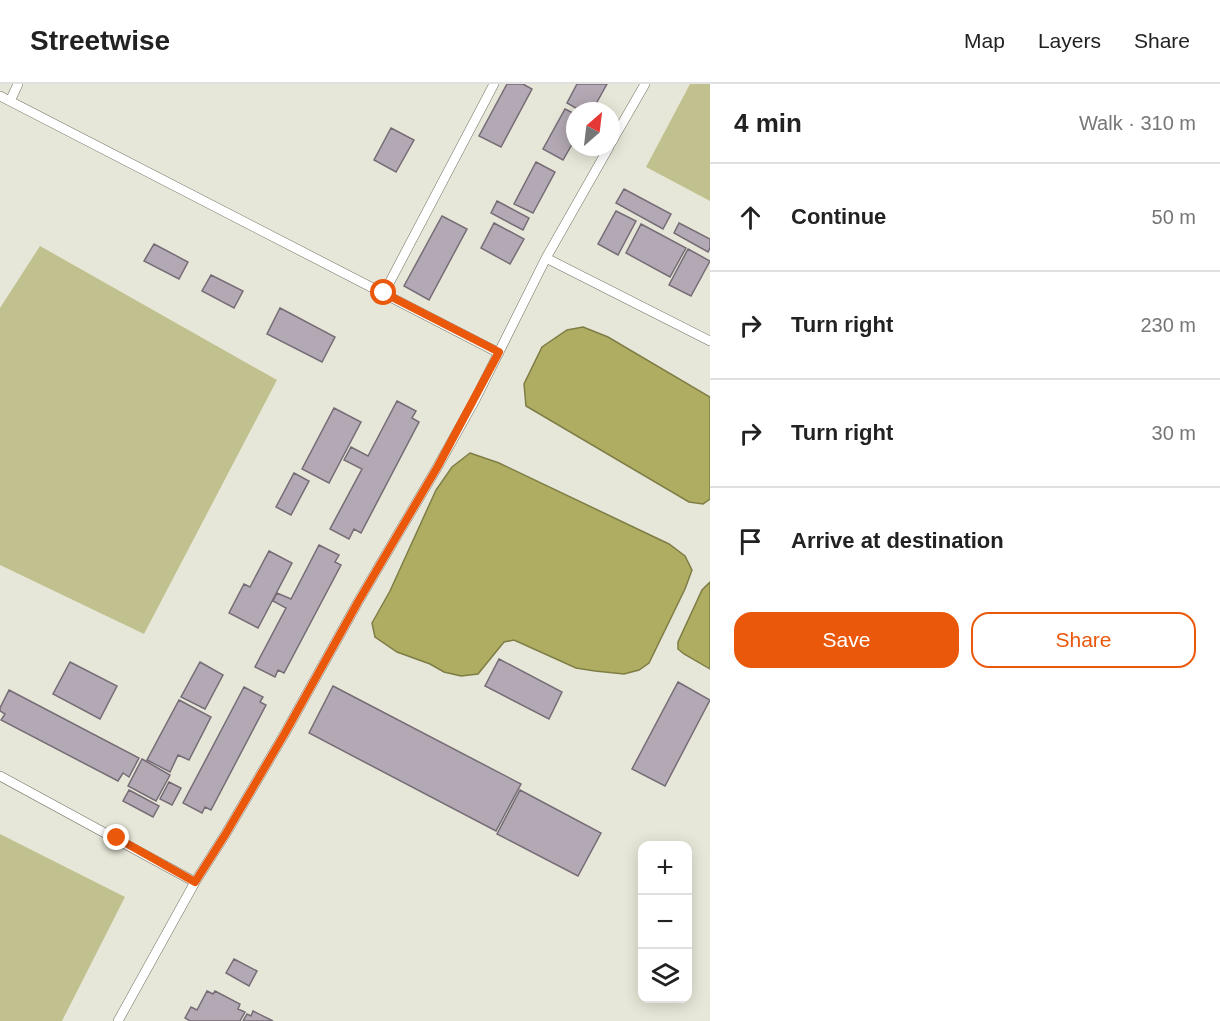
<!DOCTYPE html>
<html lang="en">
<head>
<meta charset="utf-8">
<style>
	:root { --surface:#fff; --page:#f6f6f6; --text:#222; --muted:#767676; --line:#e0e0e0; --accent:#ea580c }
	body { margin:0; font-family:Helvetica,sans-serif; background:var(--page); color:var(--text) }
	.controls { position:absolute; right:18px; bottom:18px; display:grid; overflow:hidden; border-radius:12px; box-shadow:0 3px 15px #0003 }
	.controls button { width:54px; height:54px; display:grid; place-items:center; padding:0; border:0; border-bottom:2px solid var(--line); background:var(--surface); color:var(--text); font:30px sans-serif }
	.compass { position:absolute; left:566px; top:18px; width:54px; height:54px; border-radius:50%; background:var(--surface); box-shadow:0 3px 15px #0003; rotate:28deg }
	.stop { position:absolute; width:18px; height:18px; margin:-14px; border:4px solid #ea580c; border-radius:50%; background:#fff }
	.stop.end { background:#ea580c; border-color:#fff; box-shadow:0 2px 6px #0008 }
	.list { margin:0; padding:0; list-style:none }
	h2 { display:flex; justify-content:space-between; align-items:center; height:78px; margin:0; padding:0 24px; font-size:26px }
	h2 small { font-size:20px; font-weight:400; color:var(--muted) }
	.list li { display:grid; grid-template-columns:39px 1fr auto; gap:18px; align-items:center; box-sizing:border-box; height:108px; padding:0 24px; border-top:2px solid var(--line) }
	.list b { display:block; font-size:22px; white-space:nowrap }
	.list em { font-size:20px; font-style:normal; color:var(--muted) }
	.actions { display:flex; gap:12px; padding:18px 24px }
	.actions a { flex:1; padding:14px 0; border:2px solid var(--accent); border-radius:18px; text-align:center; font-size:21px; color:var(--accent) }
	.actions .main { background:var(--accent); color:#fff }
	.icon { flex:none; width:33px; height:33px; fill:none; stroke:currentColor; stroke-width:2; stroke-linecap:round; stroke-linejoin:round }
	.map { position:relative; flex:none; width:710px; height:937px; overflow:hidden }
	header { display:flex; align-items:center; gap:36px; box-sizing:border-box; height:84px; padding:0 30px; background:var(--surface); border-bottom:2px solid var(--line) }
	header strong { font-size:28px }
	nav { display:flex; gap:33px; margin-inline-start:auto; font-size:21px }
	main { display:flex }
	aside { flex:1; background:var(--surface) }
	.map>svg:first-child { display:block }
	.green { fill:#c1c18f }
	.water { fill:#afad61; stroke:#7e7d46; stroke-width:1.5 }
	.building { fill:#b3a9b4; stroke:#766c76; stroke-width:1.5 }
	.lines { fill:none; stroke-linecap:round; stroke-linejoin:round }
	.lane-casing { stroke:#717164; stroke-width:10 }
	.lane { stroke:#fff; stroke-width:9 }
	.route { stroke:#ea580c; stroke-width:8 }
</style>
</head>
<body>
<header>
<strong>Streetwise</strong>
<nav><a>Map</a><a>Layers</a><a>Share</a></nav>
</header>
<main>
<div class="map">
<svg width="710" height="937" viewBox="0 0 710 937">
	<rect width="100%" height="100%" fill="#e7e7d9"/>
	<path class="green" d="M690,0H710V117L646,83Z
		M40,162L277,296L144,550L0,481V224Z
		M0,750L125,813L62,937H0Z"/>
	<path class="water" d="M583,243L608,253L710,313V415L703,420L689,418L526,322L524,300L542,263L567,246Z
		M470,369L499,379L669,460L685,472L692,486L685,505L649,579L639,586L624,590L595,587L576,584L514,556L504,558L478,590L461,592L444,588L430,580L397,568L375,553L372,539L390,507L436,406L452,383Z
		M710,498V585L684,570L678,565V558L702,506Z"/>
	<path class="building" d="M507,0H523L532,5L501,63L479,52Z
		M577,0H607L592,27H581L567,19Z
		M565,25L575,30V55L563,76L543,65Z
		M391,44L414,56L396,88L374,76Z
		M536,78L555,88L533,129L514,120Z
		M624,105L671,130L663,145L616,119Z
		M497,117L529,134L523,146L491,129Z
		M616,127L636,137L618,171L598,160Z
		M442,132L467,145L429,216L404,202Z
		M494,139L524,155L510,180L481,164Z
		M679,139L710,155V164L708,168L674,149Z
		M641,140L686,164L670,193L626,169Z
		M154,160L188,178L179,195L144,177Z
		M688,165L710,177L691,212L669,201Z
		M211,191L243,207L234,224L202,207Z
		M280,224L335,253L322,278L267,250Z
		M397,317L416,327L412,334L419,338L361,449L354,445L349,455L330,445L362,385L344,376L351,363L368,372Z
		M334,324L361,338L329,399L302,385Z
		M294,389L309,397L291,431L276,423Z
		M319,461L339,471L335,478L341,481L284,589L278,586L275,593L255,583L286,524L273,517L277,509L291,515Z
		M269,467L292,479L258,544L229,529L244,500L250,503Z
		M499,575L562,608L549,635L485,602Z
		M70,578L117,602L100,635L53,610Z
		M200,578L223,591L205,625L181,613Z
		M678,598L710,616L665,702L632,685Z
		M333,602L521,700L496,747L309,649Z
		M244,603L263,613L260,618L266,621L211,726L205,723L202,729L183,719Z
		M9,606L139,674L129,693L123,689L118,697L1,636L5,630L0,627V624Z
		M179,616L211,633L189,676L178,671L170,688L147,676Z
		M142,675L170,691L156,717L128,702Z
		M169,698L181,704L172,721L160,715Z
		M129,706L159,722L153,733L123,717Z
		M520,706L601,749L578,792L497,750Z
		M234,875L257,887L249,902L226,889Z
		M207,907L213,910L215,907L240,920L238,925L245,928L240,937H190L185,934L191,923L197,926Z
		M253,927L273,937H243L247,930L251,932Z"/>
	<g class="lines">
		<g class="lane-casing">
			<path id="lane" d="M0,12L499,269
				M10,17L18,0
				M611,59L645,0
				M546,174L710,257
				M384,209L494,0
				M0,692L195,798L225,751L285,649L358,518L438,382L475,316L546,174L609,63
				M118,937L195,798"/>
		</g>
		<use href="#lane" class="lane"/>
	</g>
	<g class="lines">
		<path class="route" d="M117,754L195,798L225,751L285,649L358,518L438,382L499,268L384,209"/>
	</g>
</svg>
<div class="controls">
<button>+</button>
<button>−</button>
<button><svg class="icon" aria-label="layers" viewBox="0 0 24 24"><path d="M12 4l9 5-9 5-9-5zM3 14l9 5 9-5"/></svg></button>
</div>
<svg class="compass" viewBox="-18 -18 36 36"><path d="M0-13l5 13h-10z" fill="#e53935"/><path d="M0 13l5-13h-10z" fill="#767676"/></svg>
<div class="stop" style="left:384px;top:209px"></div>
<div class="stop end" style="left:117px;top:754px"></div>
</div>
<aside>
<h2>4 min<small>Walk · 310 m</small></h2>
<ul class="list">
<li><svg class="icon" aria-label="ahead" viewBox="0 0 24 24"><path d="M12 20V5M6 11l6-6 6 6"/></svg><div><b>Continue</b></div><em>50 m</em></li>
<li><svg class="icon" aria-label="right" viewBox="0 0 24 24"><path d="M7 20v-9h11M14 6l5 5-5 5"/></svg><div><b>Turn right</b></div><em>230 m</em></li>
<li><svg class="icon" aria-label="right" viewBox="0 0 24 24"><path d="M7 20v-9h11M14 6l5 5-5 5"/></svg><div><b>Turn right</b></div><em>30 m</em></li>
<li><svg class="icon" aria-label="arrive" viewBox="0 0 24 24"><path d="M6 21V4h12l-3 4 3 4H6"/></svg><div><b>Arrive at destination</b></div></li>
</ul>
<div class="actions"><a class="main">Save</a><a>Share</a></div>
</aside>
</main>
</body>
</html>
